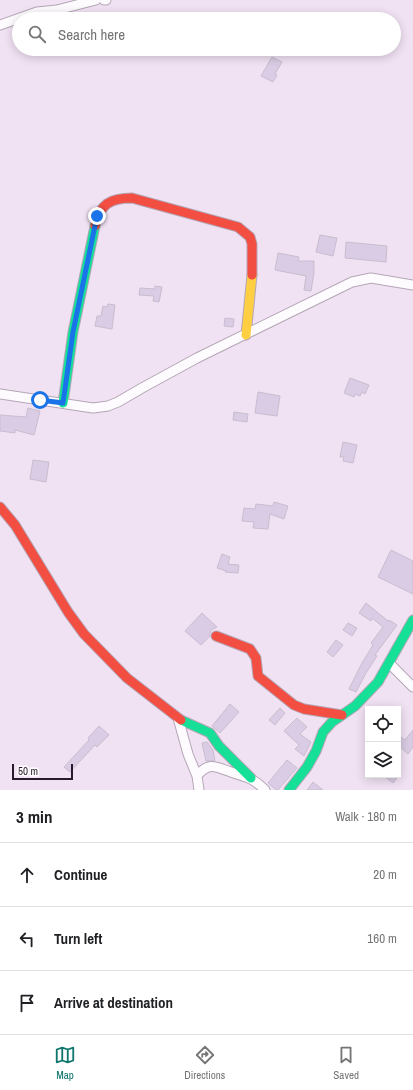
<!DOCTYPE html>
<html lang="en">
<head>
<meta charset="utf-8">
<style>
	:root { --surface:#fff; --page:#f6f6f6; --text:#202124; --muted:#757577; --line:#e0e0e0; --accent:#0f766e }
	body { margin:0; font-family:"Archivo Narrow",sans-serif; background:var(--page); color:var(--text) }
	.controls { position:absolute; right:12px; bottom:12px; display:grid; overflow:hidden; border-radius:0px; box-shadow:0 2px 10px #0003 }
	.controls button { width:36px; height:36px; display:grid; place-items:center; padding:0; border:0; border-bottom:1px solid var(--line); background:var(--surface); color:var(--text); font:20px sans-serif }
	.scale { position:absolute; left:12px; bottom:10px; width:61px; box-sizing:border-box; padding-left:4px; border:2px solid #2a192c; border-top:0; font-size:11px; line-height:14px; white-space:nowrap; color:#2a192c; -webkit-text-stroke:3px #fff; paint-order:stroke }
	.stop { position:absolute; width:12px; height:12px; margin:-9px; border:3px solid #1a73e8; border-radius:50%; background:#fff }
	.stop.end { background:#1a73e8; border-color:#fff; box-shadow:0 1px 4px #0008 }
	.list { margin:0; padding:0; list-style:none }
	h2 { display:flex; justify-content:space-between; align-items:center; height:52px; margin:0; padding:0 16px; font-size:17px }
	h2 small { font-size:13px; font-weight:400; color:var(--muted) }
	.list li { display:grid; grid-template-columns:26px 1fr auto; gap:12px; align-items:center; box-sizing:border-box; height:64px; padding:0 16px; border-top:1px solid var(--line) }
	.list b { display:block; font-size:15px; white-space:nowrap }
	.list em { font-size:13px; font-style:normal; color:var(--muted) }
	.icon { flex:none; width:22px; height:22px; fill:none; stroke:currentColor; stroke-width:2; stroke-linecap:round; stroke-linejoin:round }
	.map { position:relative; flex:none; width:413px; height:790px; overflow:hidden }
	.search { position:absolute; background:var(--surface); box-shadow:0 2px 10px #0003; left:12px; right:12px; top:12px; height:44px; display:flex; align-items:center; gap:10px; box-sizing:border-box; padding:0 14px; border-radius:22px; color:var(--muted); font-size:15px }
	.sheet { height:244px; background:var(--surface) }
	nav { display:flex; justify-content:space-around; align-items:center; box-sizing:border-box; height:56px; border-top:1px solid var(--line); background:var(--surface); font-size:11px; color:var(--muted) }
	nav a { display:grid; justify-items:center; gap:2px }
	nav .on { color:var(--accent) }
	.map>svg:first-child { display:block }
	.building { fill:#d9cce4; stroke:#c8bdcf }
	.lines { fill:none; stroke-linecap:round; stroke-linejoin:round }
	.street-casing { stroke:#b4a6b6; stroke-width:11 }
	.fast-casing { stroke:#b4a6b6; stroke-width:11 }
	.slow-casing { stroke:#b4a6b6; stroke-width:11 }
	.jam-casing { stroke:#b4a6b6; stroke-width:11 }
	.street { stroke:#fdfbfd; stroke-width:9 }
	.fast { stroke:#16e098; stroke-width:9 }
	.slow { stroke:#ffcf43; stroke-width:9 }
	.jam { stroke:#f24e42; stroke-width:9 }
	.route { stroke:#1a73e8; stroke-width:5 }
</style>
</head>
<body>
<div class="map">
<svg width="413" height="790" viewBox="0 0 413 790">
	<rect width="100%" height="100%" fill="#f1e2f3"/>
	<path class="building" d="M272,57L282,62L275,74L277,75L273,82L261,76Z
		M320,235L337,238L333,256L316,252Z
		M346,242L387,246L386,262L345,258Z
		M278,253L299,257L298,261H314V273L311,291L304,290L306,276L275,270Z
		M155,286L162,287L159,302L153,301L154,296L139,295L140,288L155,289Z
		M108,304L115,305L112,329L95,326L97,316H101L103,306L107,307Z
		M225,318L234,319L233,327L224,326Z
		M350,378L369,385L365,394L362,392L360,396L355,394L354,397L344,393Z
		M258,392L280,396L277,416L255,413Z
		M28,408L40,411L34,435L15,430V433L0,431V415L26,417Z
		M234,412L248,414L247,422L233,420Z
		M343,442L357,445L353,463L343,461L344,457H340Z
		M33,460L49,462L46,482L30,479Z
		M274,502L288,506L284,519L270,514L268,529L253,528L254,522L242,521L244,508L255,509L256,504L273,506Z
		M391,550L413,561V594L378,577Z
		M222,554L230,557L228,564L239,565L238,573L225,572L226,571L217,568Z
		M366,603L388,621L389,620L397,625L375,655L377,656L366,673L356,692L349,689L362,663L373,645L371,643L383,627L372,618L371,621L359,613Z
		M202,613L217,627L211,630L209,637L201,645L185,631Z
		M348,623L357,628L352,636L343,630Z
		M336,640L343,645L333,657L327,652Z
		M230,704L239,712L220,733L212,726Z
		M280,708L285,713L275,725L269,720Z
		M297,718L307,727L300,734L311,742L304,756L295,749L299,745L284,731Z
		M99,726L109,735L97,747L95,745L70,772L64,767L89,740L88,738Z
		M413,730V747L408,754L398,745V735L405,740Z
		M207,742L213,750L215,761H206L202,743Z
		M287,760L297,768L278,790H276L268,783Z
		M383,775H399L393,783Z
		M313,782L323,790H307Z"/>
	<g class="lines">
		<g class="street-casing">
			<path id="street" d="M104,0H106
				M0,25L37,12L57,10L96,0
				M0,394L93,408L108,406L118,402L142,388L197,358L352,282L371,278L413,285
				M389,663L413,687
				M178,718L188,754L197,776
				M199,790L197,776C209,761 216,767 231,772C247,778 252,777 265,790"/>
		</g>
		<g class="fast-casing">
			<path id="fast" d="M63,403L73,332L95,226
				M181,720L210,733L219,746L251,778
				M289,790L307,767L316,751L323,732L332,722L355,706L378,682L413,620"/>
		</g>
		<g class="slow-casing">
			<path id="slow" d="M246,335L252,275"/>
		</g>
		<g class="jam-casing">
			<path id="jam" d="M95,226C100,204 110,198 132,198L238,227L250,237L252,244V275
				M0,507L15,525L68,612L84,634L127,678L181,720
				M216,636L250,649L256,658L258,676L294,705L304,709L342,715"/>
		</g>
		<use href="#street" class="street"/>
		<use href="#fast" class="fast"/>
		<use href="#slow" class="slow"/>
		<use href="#jam" class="jam"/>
	</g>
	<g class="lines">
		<path class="route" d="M40,400L63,403L73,332L97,216"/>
	</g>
</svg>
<div class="controls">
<button><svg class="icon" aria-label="locate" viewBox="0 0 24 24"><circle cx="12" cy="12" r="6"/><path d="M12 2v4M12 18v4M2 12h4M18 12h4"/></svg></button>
<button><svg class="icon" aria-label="layers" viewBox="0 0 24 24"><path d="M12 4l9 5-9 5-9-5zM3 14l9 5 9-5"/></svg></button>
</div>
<div class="scale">50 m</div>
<div class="stop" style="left:40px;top:400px"></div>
<div class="stop end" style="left:97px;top:216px"></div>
<div class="search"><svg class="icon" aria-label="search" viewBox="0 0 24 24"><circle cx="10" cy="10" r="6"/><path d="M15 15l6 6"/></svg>Search here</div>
</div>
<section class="sheet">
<h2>3 min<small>Walk · 180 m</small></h2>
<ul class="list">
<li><svg class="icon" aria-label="ahead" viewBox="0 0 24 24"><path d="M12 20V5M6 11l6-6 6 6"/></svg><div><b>Continue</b></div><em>20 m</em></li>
<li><svg class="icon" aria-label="left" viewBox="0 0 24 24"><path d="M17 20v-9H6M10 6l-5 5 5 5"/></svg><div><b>Turn left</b></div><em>160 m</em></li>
<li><svg class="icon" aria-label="arrive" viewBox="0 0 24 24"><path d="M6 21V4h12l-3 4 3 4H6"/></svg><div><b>Arrive at destination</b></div></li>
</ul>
</section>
<nav>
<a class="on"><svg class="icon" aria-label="map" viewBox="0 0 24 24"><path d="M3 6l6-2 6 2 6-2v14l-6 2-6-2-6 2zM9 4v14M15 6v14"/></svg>Map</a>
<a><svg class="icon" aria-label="directions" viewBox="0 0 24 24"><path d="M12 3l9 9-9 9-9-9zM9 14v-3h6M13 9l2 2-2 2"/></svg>Directions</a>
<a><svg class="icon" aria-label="saved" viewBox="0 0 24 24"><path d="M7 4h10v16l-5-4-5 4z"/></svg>Saved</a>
</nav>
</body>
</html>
